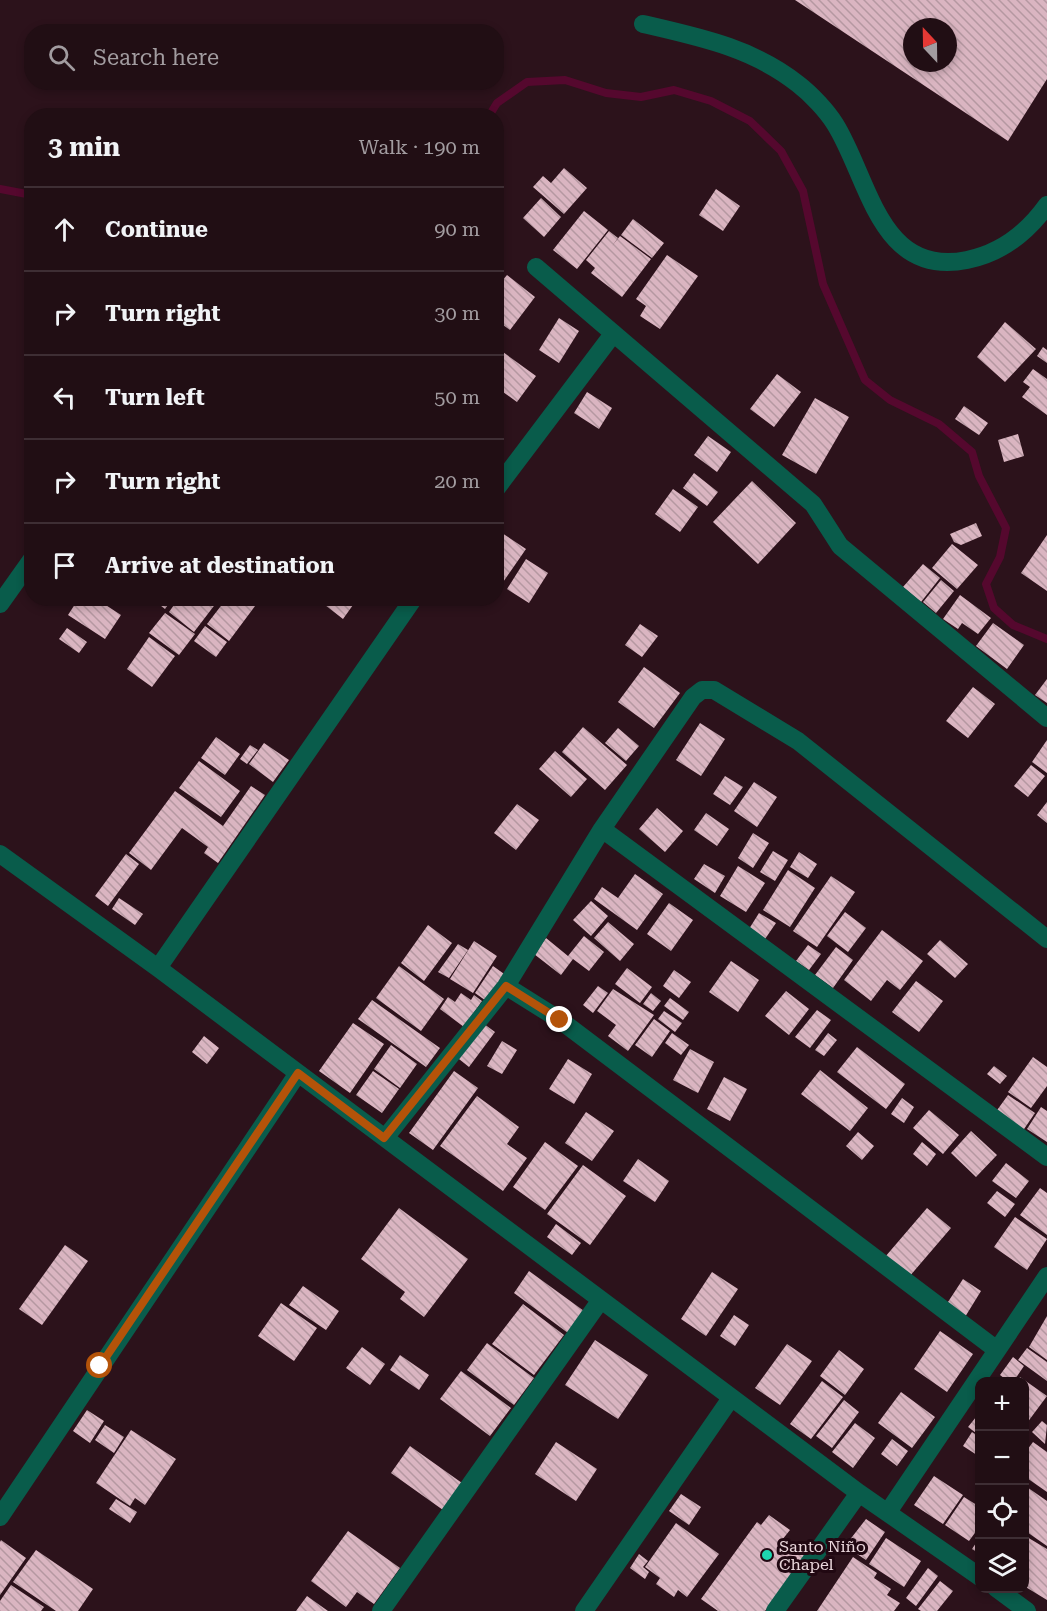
<!DOCTYPE html>
<html lang="en">
<head>
<meta charset="utf-8">
<style>
	:root { --surface:#210e14; --page:#2d1c22; --text:#f1f3f6; --muted:#a29ca0; --line:#3e2e34 }
	body { margin:0; font-family:"Roboto Serif",serif; background:var(--page); color:var(--text) }
	.controls { position:absolute; right:18px; bottom:18px; display:grid; overflow:hidden; border-radius:12px; box-shadow:0 3px 9px #0003 }
	.controls button { width:54px; height:54px; display:grid; place-items:center; padding:0; border:0; border-bottom:2px solid var(--line); background:var(--surface); color:var(--text); font:30px sans-serif }
	.compass { position:absolute; left:903px; top:18px; width:54px; height:54px; border-radius:50%; background:var(--surface); box-shadow:0 3px 9px #0003; rotate:338deg }
	.stop { position:absolute; width:18px; height:18px; margin:-14px; border:4px solid #b45309; border-radius:50%; background:#fff }
	.stop.end { background:#b45309; border-color:#fff; box-shadow:0 2px 6px #0008 }
	.list { margin:0; padding:0; list-style:none }
	h2 { display:flex; justify-content:space-between; align-items:center; height:78px; margin:0; padding:0 24px; font-size:26px }
	h2 small { font-size:20px; font-weight:400; color:var(--muted) }
	.list li { display:grid; grid-template-columns:39px 1fr auto; gap:18px; align-items:center; box-sizing:border-box; height:84px; padding:0 24px; border-top:2px solid var(--line) }
	.list b { display:block; font-size:22px; white-space:nowrap }
	.list em { font-size:20px; font-style:normal; color:var(--muted) }
	.icon { flex:none; width:33px; height:33px; fill:none; stroke:currentColor; stroke-width:2; stroke-linecap:round; stroke-linejoin:round }
	.map { position:relative; flex:none; width:1047px; height:1611px; overflow:hidden }
	.search { position:absolute; background:var(--surface); box-shadow:0 3px 9px #0003; left:24px; top:24px; width:480px; height:66px; display:flex; align-items:center; gap:15px; box-sizing:border-box; padding:0 21px; border-radius:24px; color:var(--muted); font-size:22px }
	.panel { position:absolute; background:var(--surface); box-shadow:0 3px 9px #0003; left:24px; top:108px; width:480px; height:498px; border-radius:24px }
	.map>svg:first-child { display:block }
	.lines { fill:none; stroke-linecap:round; stroke-linejoin:round }
	.stream { stroke:#55082e; stroke-width:8 }
	.building { fill:url(#building-back-hatch); fill-rule:evenodd }
	.minor { stroke:#095c4b; stroke-width:18 }
	.route { stroke:#b45309; stroke-width:8 }
	.poi-dot { fill:#1ed5b0; stroke:#210812; stroke-width:2 }
	.labels { text-anchor:middle; dominant-baseline:central; stroke-width:6; stroke-linejoin:round; paint-order:stroke }
	.poi-label { font-size:16px; fill:#ead7dc; stroke:#210812; text-anchor:start }
</style>
</head>
<body>
<div class="map">
<svg width="1047" height="1611" viewBox="0 0 1047 1611">
	<defs>
		<pattern id="building-back-hatch" width="6" height="6" patternUnits="userSpaceOnUse" patternTransform="scale(1.5)"><rect width="6" height="6" fill="#dab5c1"/><path d="M-1 5l2 2M0 0l6 6M5-1l2 2" fill="none" stroke="#b598a1"/></pattern>
	</defs>
	<rect width="100%" height="100%" fill="#2c121b"/>
	<g class="lines">
		<path class="stream" d="M489,116L497,103L527,82L565,80L606,93L641,97L674,90L711,101L750,121L781,151L803,191L823,284L865,380L890,400L939,424L972,452L979,476L1006,528L1000,557L986,584L994,608L1013,625L1047,639
			M0,189L32,195"/>
	</g>
	<path class="building" d="M795,0H1047V79L1008,141ZM912,27H948V63H912Z
		M564,168L587,188L564,214L533,187L543,176L551,183Z
		M716,189L740,206L723,231L699,215Z
		M541,198L561,217L544,237L523,218Z
		M584,211L608,230L577,269L553,250Z
		M633,219L664,243L652,258L621,235Z
		M609,231L618,238L612,246L620,236L651,259L622,297L591,273L595,268L586,260Z
		M667,255L698,276L660,329L640,316L646,306L636,299Z
		M507,275L535,297L510,330L496,320V288Z
		M559,318L579,331L559,363L539,350Z
		M1005,322L1036,349L1005,382L977,357Z
		M1043,347L1047,350V363L1037,356Z
		M503,352L536,376L517,402L496,387V360Z
		M1033,369L1047,379V415L1022,397L1030,387L1023,382Z
		M777,374L801,392L774,427L750,409Z
		M587,392L612,408L599,429L574,413Z
		M815,398L849,417L816,474L782,455Z
		M964,406L988,423L979,435L955,419Z
		M1018,434L1024,456L1004,462L998,440Z
		M708,436L731,452L717,472L694,455Z
		M694,473L718,492L707,506L683,488Z
		M752,481L796,523L758,564L713,522Z
		M673,489L698,507L680,532L655,514Z
		M976,523L982,536L961,545L954,542L950,534Z
		M502,533L526,549L499,588L496,587V540Z
		M1047,535V591L1021,573Z
		M952,544L978,565L957,589L932,568Z
		M526,559L548,573L529,603L507,589Z
		M923,564L940,578L921,602L903,587Z
		M941,580L954,591L936,613L923,602Z
		M960,595L991,618L978,634L962,623L958,629L943,619Z
		M79,598H95L121,615L105,639L68,615Z
		M151,598H173L165,609Z
		M179,598H220L194,632L169,612Z
		M227,598H261L229,641L207,624Z
		M316,598H358L343,619Z
		M165,613L195,634L179,655L149,633Z
		M993,623L1024,645L1007,669L976,646Z
		M640,624L658,636L642,657L625,645Z
		M205,626L227,642L216,657L194,641Z
		M67,628L87,642L79,653L59,639Z
		M149,637L175,656L152,687L127,669Z
		M644,667L680,693L654,728L618,702Z
		M1047,679V703L1035,695Z
		M973,687L995,704L968,738L946,721Z
		M700,723L725,739L701,776L676,760Z
		M583,727L627,765L605,790L562,752Z
		M618,728L639,746L626,761L605,743Z
		M216,737L240,754L225,775L201,758Z
		M1047,740V773L1032,762Z
		M264,743L289,760L273,782L249,764Z
		M250,745L258,750L247,764L240,759Z
		M555,751L587,779L571,797L539,769Z
		M199,761L240,791L221,817L179,788Z
		M1031,765L1045,776L1028,797L1014,786Z
		M725,776L743,787L730,805L713,794Z
		M754,782L777,797L757,827L734,811Z
		M251,786L265,795L218,863L204,853L208,847L182,828L151,870L129,853L175,791L223,826Z
		M1047,802V823L1037,815Z
		M517,804L539,820L516,850L494,833Z
		M657,808L683,831L665,852L639,829Z
		M706,813L729,829L717,846L694,830Z
		M753,833L769,843L753,868L738,858Z
		M773,851L788,860L775,881L760,872Z
		M799,852L817,864L808,878L790,867Z
		M126,854L139,864L108,906L95,896Z
		M704,864L725,876L715,893L694,879Z
		M738,866L765,883L746,912L720,896Z
		M788,870L815,888L790,927L763,910Z
		M635,874L663,894L637,930L594,899L602,887L618,898Z
		M831,876L855,892L817,947L793,931Z
		M119,898L143,914L135,925L112,909Z
		M591,901L608,916L591,936L573,920Z
		M669,903L693,920L671,951L647,934Z
		M845,912L866,928L848,952L827,936Z
		M759,913L776,923L765,939L749,929Z
		M608,922L634,944L620,961L594,938Z
		M428,925L452,943L424,981L401,963Z
		M882,930L923,961L900,990L887,980L871,1001L844,980Z
		M584,936L604,952L589,971L573,959L561,975L534,954L546,938L568,956Z
		M940,940L968,964L955,978L927,954Z
		M474,941L497,956L473,993L450,979Z
		M458,944L468,950L449,978L438,972Z
		M808,945L821,954L809,970L796,961Z
		M836,947L853,960L833,988L815,975Z
		M731,961L759,980L738,1012L709,992Z
		M399,966L444,999L421,1031L376,998Z
		M493,966L507,976L489,1003L475,993Z
		M627,968L652,987L640,1003L615,984Z
		M674,970L691,982L679,998L663,986Z
		M916,981L943,1001L919,1032L892,1012Z
		M598,986L608,993L593,1013L583,1005Z
		M613,989L654,1015L628,1051L608,1036L616,1025L597,1011Z
		M786,991L809,1009L789,1035L765,1016Z
		M461,993L471,1000L474,995L482,1001L464,1027L440,1009L448,997L455,1002Z
		M651,993L661,1001L653,1011L643,1004Z
		M670,998L689,1012L683,1020L664,1006Z
		M372,1000L440,1048L426,1067L358,1019Z
		M817,1010L831,1020L810,1048L795,1037Z
		M664,1011L682,1023L675,1032L658,1019Z
		M654,1019L670,1031L652,1057L635,1045Z
		M480,1021L495,1032L469,1067L454,1055Z
		M353,1023L384,1044L350,1093L319,1071Z
		M672,1033L689,1045L681,1055L665,1043Z
		M828,1033L837,1040L824,1056L815,1050Z
		M204,1036L219,1048L207,1064L192,1052Z
		M502,1041L517,1050L502,1074L487,1066Z
		M391,1045L417,1064L400,1088L374,1069Z
		M857,1047L905,1084L886,1109L837,1072Z
		M690,1049L714,1062L698,1093L673,1080Z
		M1033,1057L1047,1067V1086L1031,1108L1008,1092Z
		M568,1059L592,1074L574,1104L549,1089Z
		M994,1066L1007,1076L1000,1084L987,1074Z
		M820,1070L868,1108L850,1131L801,1094Z
		M373,1071L399,1089L382,1113L356,1095Z
		M454,1071L478,1088L433,1150L409,1133Z
		M724,1077L747,1089L730,1121L707,1109Z
		M1008,1095L1035,1113L1022,1132L995,1113Z
		M477,1096L519,1127L507,1144L527,1158L503,1191L440,1146Z
		M902,1098L914,1107L904,1123L891,1114Z
		M1041,1107L1047,1111V1142L1027,1129Z
		M929,1110L959,1135L943,1154L913,1128Z
		M586,1112L614,1131L592,1161L565,1143Z
		M971,1131L997,1155L976,1177L951,1153Z
		M858,1132L874,1146L862,1160L846,1146Z
		M545,1142L578,1166L545,1210L513,1187Z
		M922,1142L936,1154L927,1166L913,1154Z
		M638,1159L669,1181L655,1202L623,1181Z
		M1006,1163L1029,1181L1016,1198L992,1181Z
		M583,1165L626,1196L590,1245L547,1214Z
		M1040,1188L1047,1193V1235L1020,1215Z
		M997,1191L1015,1204L1005,1217L987,1203Z
		M399,1208L468,1259L424,1317L400,1299L405,1292L361,1259Z
		M927,1208L951,1228L909,1277L885,1257Z
		M1015,1217L1047,1239L1027,1270L994,1247Z
		M556,1224L581,1243L572,1255L547,1237Z
		M65,1245L88,1261L42,1325L19,1309Z
		M529,1271L584,1311L568,1333L514,1293Z
		M712,1272L738,1289L706,1336L681,1319Z
		M963,1279L981,1291L965,1317L946,1305Z
		M303,1286L339,1311L326,1330L289,1305Z
		M281,1303L317,1328L294,1361L258,1336Z
		M523,1304L564,1335L534,1375L492,1344Z
		M734,1315L749,1325L735,1346L720,1336Z
		M1047,1316V1360L1029,1347Z
		M940,1331L973,1354L947,1392L914,1369Z
		M595,1340L648,1375L618,1419L565,1385Z
		M487,1343L534,1378L514,1405L467,1370Z
		M787,1344L812,1361L780,1405L755,1388Z
		M362,1347L385,1364L370,1385L346,1368Z
		M1027,1348L1047,1362V1381L1018,1360Z
		M839,1350L864,1369L845,1395L820,1376Z
		M400,1355L429,1375L419,1390L390,1370Z
		M1013,1357L1024,1366L1013,1382H1009L1000,1375Z
		M461,1371L511,1408L490,1436L440,1399Z
		M1020,1377L1047,1396L1024,1427V1382H1017Z
		M822,1381L843,1397L811,1439L790,1424Z
		M901,1392L935,1417L912,1448L878,1423Z
		M844,1400L859,1412L832,1448L816,1436Z
		M87,1410L104,1421L90,1443L73,1431Z
		M980,1412V1436L968,1427Z
		M1042,1421L1047,1425L1045,1444L1032,1432Z
		M855,1423L875,1438L853,1468L832,1452Z
		M105,1425L124,1437L114,1453L95,1440Z
		M131,1430L176,1459L145,1505L135,1498L130,1506L96,1483Z
		M972,1432L980,1437V1457L963,1446Z
		M892,1439L908,1451L897,1466L881,1454Z
		M556,1442L597,1469L576,1501L535,1474Z
		M1033,1442L1047,1452V1492L1024,1476V1454Z
		M410,1446L462,1483L443,1510L391,1473Z
		M934,1476L963,1495L943,1524L914,1505Z
		M1024,1485L1047,1501V1546L1024,1530Z
		M681,1494L701,1507L689,1525L669,1511Z
		M964,1497L980,1507V1526L969,1541L945,1525Z
		M116,1499L137,1512L130,1523L109,1509Z
		M769,1515L790,1530L782,1540L805,1556L765,1611H718L701,1599L757,1522L761,1525Z
		M866,1519L885,1532L866,1560L845,1546Z
		M676,1523L719,1554L687,1597L678,1590L674,1597L656,1584L660,1578L645,1567Z
		M348,1531L400,1568L374,1604L357,1592L346,1607L311,1581Z
		M980,1537V1554L972,1549Z
		M1027,1537L1047,1549V1600L1024,1586V1541Z
		M886,1538L921,1561L904,1587L869,1564Z
		M1,1540L26,1558L0,1595V1542Z
		M36,1550L93,1589L78,1611H56L13,1582Z
		M639,1554L648,1561L643,1567L649,1572L645,1579L630,1568Z
		M853,1557L877,1573L874,1578L891,1589L887,1595L900,1603L894,1611H817Z
		M928,1568L938,1576L916,1606L906,1598Z
		M940,1581L953,1591L937,1611H921L918,1609Z
		M11,1585L44,1607L41,1611H0V1601Z
		M307,1596L328,1611H296Z"/>
	<g class="lines">
		<path class="minor" d="M643,24C699,37 753,48 798,84C811,94 827,111 835,124C869,178 879,278 967,260C1001,253 1027,233 1047,205
			M536,267L813,504L840,546L1047,718
			M496,489L613,334
			M0,604L32,559
			M602,829L1047,1157
			M0,854L158,968L859,1493L980,1577
			M158,968L414,598
			M506,986L560,1020L997,1350
			M385,1138L506,986L602,829L693,697L702,690H714L798,741L1047,939
			M888,1512L1047,1276
			M0,1517L298,1073
			M996,1588L1027,1611
			M381,1611L600,1301
			M584,1611L731,1398
			M775,1611L859,1493"/>
	</g>
	<g class="lines">
		<path class="route" d="M100,1366L298,1073L384,1138L506,986L560,1020"/>
	</g>
	<circle class="poi-dot" cx="767" cy="1555" r="6"/>
	<g class="labels">
		<g class="poi-label">
			<text x="779" y="1546">Santo Niño<tspan x="779" dy="18">Chapel</tspan></text>
		</g>
	</g>
</svg>
<div class="controls">
<button>+</button>
<button>−</button>
<button><svg class="icon" aria-label="locate" viewBox="0 0 24 24"><circle cx="12" cy="12" r="6"/><path d="M12 2v4M12 18v4M2 12h4M18 12h4"/></svg></button>
<button><svg class="icon" aria-label="layers" viewBox="0 0 24 24"><path d="M12 4l9 5-9 5-9-5zM3 14l9 5 9-5"/></svg></button>
</div>
<svg class="compass" viewBox="-18 -18 36 36"><path d="M0-13l5 13h-10z" fill="#e53935"/><path d="M0 13l5-13h-10z" fill="#a29ca0"/></svg>
<div class="stop" style="left:100px;top:1366px"></div>
<div class="stop end" style="left:560px;top:1020px"></div>
<div class="search"><svg class="icon" aria-label="search" viewBox="0 0 24 24"><circle cx="10" cy="10" r="6"/><path d="M15 15l6 6"/></svg>Search here</div>
<section class="panel">
<h2>3 min<small>Walk · 190 m</small></h2>
<ul class="list">
<li><svg class="icon" aria-label="ahead" viewBox="0 0 24 24"><path d="M12 20V5M6 11l6-6 6 6"/></svg><div><b>Continue</b></div><em>90 m</em></li>
<li><svg class="icon" aria-label="right" viewBox="0 0 24 24"><path d="M7 20v-9h11M14 6l5 5-5 5"/></svg><div><b>Turn right</b></div><em>30 m</em></li>
<li><svg class="icon" aria-label="left" viewBox="0 0 24 24"><path d="M17 20v-9H6M10 6l-5 5 5 5"/></svg><div><b>Turn left</b></div><em>50 m</em></li>
<li><svg class="icon" aria-label="right" viewBox="0 0 24 24"><path d="M7 20v-9h11M14 6l5 5-5 5"/></svg><div><b>Turn right</b></div><em>20 m</em></li>
<li><svg class="icon" aria-label="arrive" viewBox="0 0 24 24"><path d="M6 21V4h12l-3 4 3 4H6"/></svg><div><b>Arrive at destination</b></div></li>
</ul>
</section>
</div>
</body>
</html>
